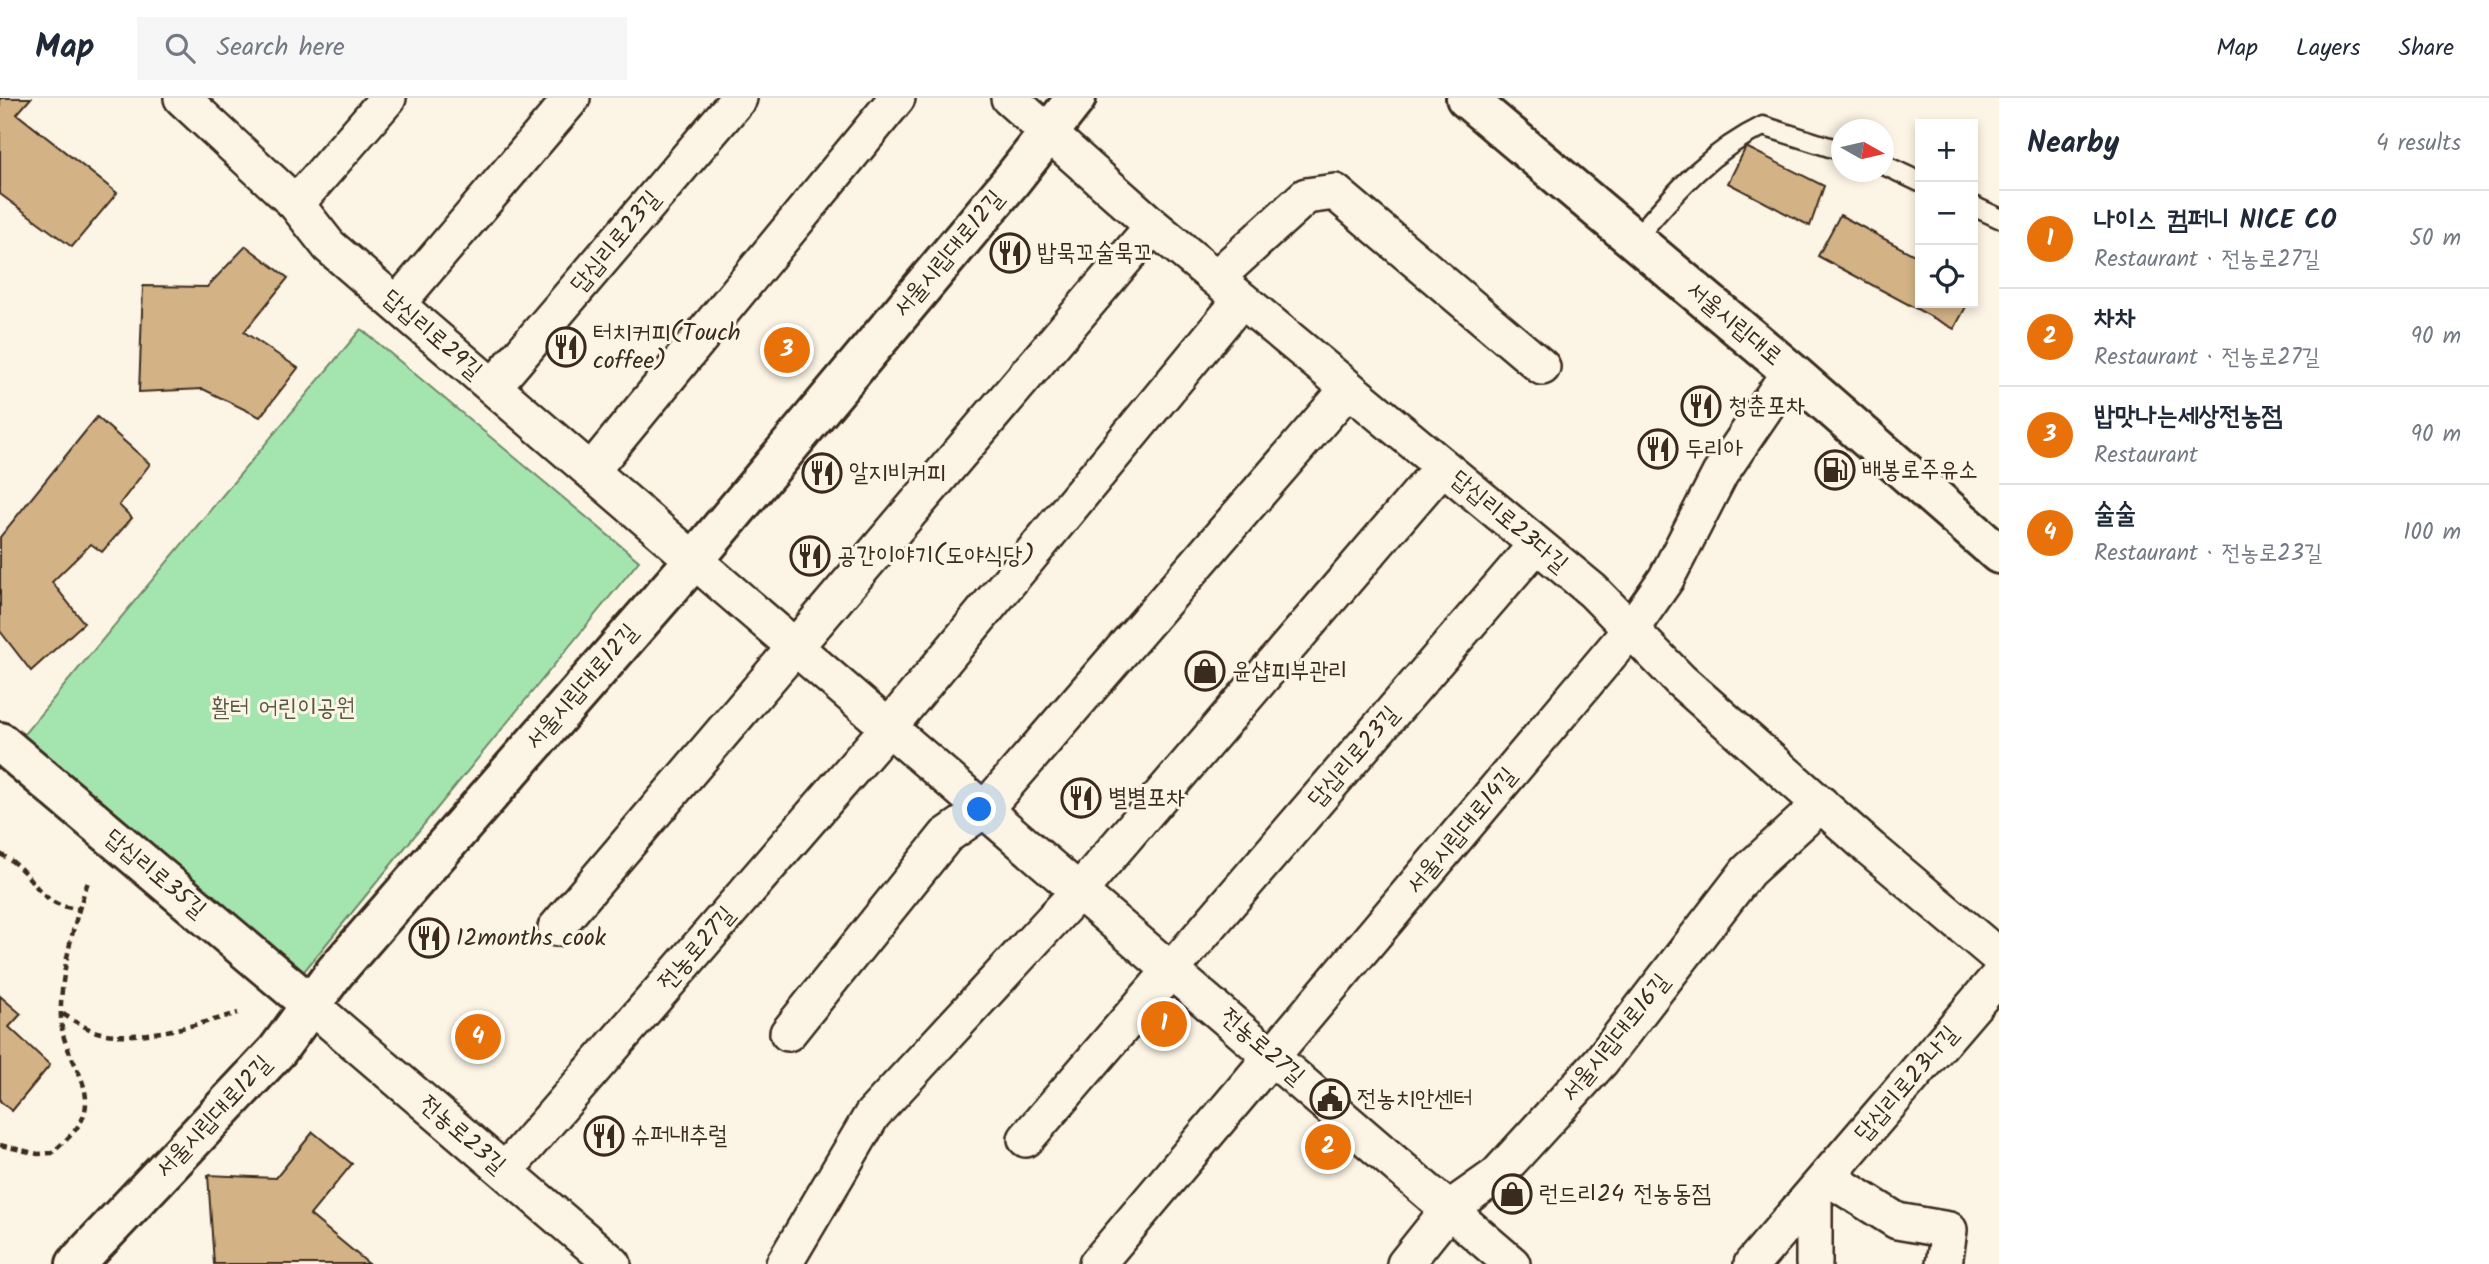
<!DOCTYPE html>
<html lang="en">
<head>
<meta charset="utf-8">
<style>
	:root { --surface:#fff; --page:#f6f6f7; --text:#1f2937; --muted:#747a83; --line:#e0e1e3; --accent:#ea580c }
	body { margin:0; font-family:Kalam,"Poor Story",sans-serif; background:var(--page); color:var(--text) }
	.controls { position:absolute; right:21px; top:21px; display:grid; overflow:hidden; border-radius:0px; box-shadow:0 4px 10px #0003 }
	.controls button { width:63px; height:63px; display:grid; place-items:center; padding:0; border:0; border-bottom:2px solid var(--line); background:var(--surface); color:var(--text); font:35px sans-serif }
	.compass { position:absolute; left:1831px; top:21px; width:63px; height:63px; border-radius:50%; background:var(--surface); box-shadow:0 4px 10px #0003; rotate:98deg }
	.you { position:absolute; left:980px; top:712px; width:24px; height:24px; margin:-18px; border:5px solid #fff; border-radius:50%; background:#1a73e8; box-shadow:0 0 0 10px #1a73e833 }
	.badge { display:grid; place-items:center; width:46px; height:46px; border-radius:50%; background:var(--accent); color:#fff; font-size:23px; font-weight:700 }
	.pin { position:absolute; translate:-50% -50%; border:4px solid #fff; box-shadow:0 2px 7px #0006 }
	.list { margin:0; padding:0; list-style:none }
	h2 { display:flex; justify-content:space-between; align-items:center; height:91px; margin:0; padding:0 28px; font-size:30px }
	h2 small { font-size:23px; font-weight:400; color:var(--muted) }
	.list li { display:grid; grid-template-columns:46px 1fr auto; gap:21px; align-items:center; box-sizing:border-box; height:98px; padding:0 28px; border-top:2px solid var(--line) }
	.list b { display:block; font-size:26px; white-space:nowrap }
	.list p { margin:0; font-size:23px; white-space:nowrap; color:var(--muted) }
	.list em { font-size:23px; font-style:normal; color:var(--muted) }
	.icon { flex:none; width:38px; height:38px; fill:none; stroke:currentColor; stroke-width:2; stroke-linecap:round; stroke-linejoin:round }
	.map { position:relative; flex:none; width:1999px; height:1166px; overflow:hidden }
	header { display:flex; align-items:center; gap:42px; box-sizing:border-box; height:98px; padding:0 35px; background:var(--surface); border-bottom:2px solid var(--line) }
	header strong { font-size:33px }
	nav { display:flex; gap:38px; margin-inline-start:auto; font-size:24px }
	.search { width:490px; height:63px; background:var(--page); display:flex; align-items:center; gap:18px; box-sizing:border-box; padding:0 24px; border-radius:0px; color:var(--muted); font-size:26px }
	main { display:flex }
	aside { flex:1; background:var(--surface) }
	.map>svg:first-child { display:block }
	.park { fill:#a4e5af; stroke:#708866; stroke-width:2 }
	.building { fill:#d3b386; stroke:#3b2a1e; stroke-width:2 }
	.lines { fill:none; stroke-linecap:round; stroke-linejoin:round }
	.service-casing { stroke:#3b2a1e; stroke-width:23 }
	.minor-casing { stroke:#3b2a1e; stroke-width:40 }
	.tertiary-casing { stroke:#3b2a1e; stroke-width:44 }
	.secondary-casing { stroke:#3b2a1e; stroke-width:44 }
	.path { stroke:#3b2a1e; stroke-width:4.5; stroke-dasharray:7 5; stroke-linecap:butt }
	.service { stroke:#fcf5e5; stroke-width:18 }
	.minor { stroke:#fcf5e5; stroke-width:35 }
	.tertiary { stroke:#fcf5e5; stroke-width:38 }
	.secondary { stroke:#fcf5e5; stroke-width:38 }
	.labels { text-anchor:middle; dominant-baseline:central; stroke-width:6; stroke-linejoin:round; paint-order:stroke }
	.street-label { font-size:24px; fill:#3b2a1e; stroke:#fcf5e5 }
	.poi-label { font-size:24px; fill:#3b2a1e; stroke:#fcf5e5; text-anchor:start }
	.park-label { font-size:24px; fill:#555942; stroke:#fcf5e5 }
</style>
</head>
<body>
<header>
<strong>Map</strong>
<div class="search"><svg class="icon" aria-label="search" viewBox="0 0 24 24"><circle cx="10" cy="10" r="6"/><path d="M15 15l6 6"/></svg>Search here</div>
<nav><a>Map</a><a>Layers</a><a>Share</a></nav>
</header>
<main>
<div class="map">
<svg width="1999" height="1166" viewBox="0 0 1999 1166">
	<rect width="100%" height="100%" fill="#fcf5e5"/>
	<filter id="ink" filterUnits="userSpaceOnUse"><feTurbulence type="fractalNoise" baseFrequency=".0143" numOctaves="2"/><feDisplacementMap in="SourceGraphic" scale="14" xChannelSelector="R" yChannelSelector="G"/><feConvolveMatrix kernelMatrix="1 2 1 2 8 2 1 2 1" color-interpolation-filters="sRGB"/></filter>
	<g filter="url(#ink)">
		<path class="park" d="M361,231L639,463L301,877L19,642Z"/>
		<path class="building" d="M0,0H31L17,16L117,95L72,149L0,96Z
			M1746,49L1824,88L1810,128L1728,85Z
			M1840,117L1920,160V205H1968L1954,231L1818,158Z
			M246,148L288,180L244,234L298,270L260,319L203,291L139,294L143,188L207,189Z
			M97,319L150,366L119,407L132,420L102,454L91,446L52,484L84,525L31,573L0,533V439Z
			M0,898L21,916L9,929L50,967L12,1013L0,1003Z
			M313,1034L352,1066L310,1117L369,1166H214L208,1077L276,1080Z"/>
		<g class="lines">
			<g class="service-casing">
				<path id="service" d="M1884,67L1920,84
					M1973,108L1999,120
					M1634,142C1674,96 1707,55 1763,28L1842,53"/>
			</g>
			<g class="minor-casing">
				<path id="minor" d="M182,0L296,106L329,148L1512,1166
					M1009,0L1153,128L1593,493L1680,582L1871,751L1999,859
					M296,106L388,0
					M1216,180L1306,98L1335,94L1542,269
					M397,206L572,0
					M493,289L739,0
					M591,373L897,0
					M556,830L1153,128
					M311,907L613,1166
					M788,935L946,738L985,711L1348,291
					M1026,1041L1536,447
					M505,1073L889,629L1241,202
					M1827,1079L1897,1123L1949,1132L1944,1166
					M784,1166L872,1017L1080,792L1442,369
					M1097,1166L1631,531L1666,481L1720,376L1790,273
					M1405,1166L1449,1111L1497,1077L1601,963L1748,773L1821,706
					M1752,1166L1999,878
					M1814,1166V1094"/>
			</g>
			<g class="tertiary-casing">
				<path id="tertiary" d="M0,644L311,907
					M76,1166L277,953L335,874L695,461L1011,83L1076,0"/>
			</g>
			<g class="secondary-casing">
				<path id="secondary" d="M1466,0L1790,273L1999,456"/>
			</g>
			<path class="path" d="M0,756C38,775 34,808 80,811
				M63,916C74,923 85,930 97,934C136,945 200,926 238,915
				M0,1047L38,1056L52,1055C64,1044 82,1029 85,1013C91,985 69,962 63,936C54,896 75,819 89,781"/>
			<use href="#service" class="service"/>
			<use href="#minor" class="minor"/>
			<use href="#tertiary" class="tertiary"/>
			<use href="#secondary" class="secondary"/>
		</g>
	</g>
	<defs>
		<g id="restaurant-ring" transform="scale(2.0125)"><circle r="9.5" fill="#fcf5e5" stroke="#3b2a1e" stroke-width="1.5"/><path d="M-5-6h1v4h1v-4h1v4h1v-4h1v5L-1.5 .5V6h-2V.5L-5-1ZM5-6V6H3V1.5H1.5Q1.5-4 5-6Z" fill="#3b2a1e"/></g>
		<g id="fuel-ring" transform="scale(2.0125)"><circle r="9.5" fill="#fcf5e5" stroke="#3b2a1e" stroke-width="1.5"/><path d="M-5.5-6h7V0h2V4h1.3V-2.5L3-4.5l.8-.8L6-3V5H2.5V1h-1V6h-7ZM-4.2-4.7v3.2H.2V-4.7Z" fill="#3b2a1e"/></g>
		<g id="shop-ring" transform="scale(2.0125)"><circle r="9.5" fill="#fcf5e5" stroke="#3b2a1e" stroke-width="1.5"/><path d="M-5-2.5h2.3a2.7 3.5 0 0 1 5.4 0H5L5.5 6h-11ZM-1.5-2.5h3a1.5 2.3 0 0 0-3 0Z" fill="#3b2a1e"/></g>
		<g id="civic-ring" transform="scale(2.0125)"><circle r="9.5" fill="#fcf5e5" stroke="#3b2a1e" stroke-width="1.5"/><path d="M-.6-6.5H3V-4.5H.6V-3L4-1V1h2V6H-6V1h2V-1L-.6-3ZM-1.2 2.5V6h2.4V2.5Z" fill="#3b2a1e"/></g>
	</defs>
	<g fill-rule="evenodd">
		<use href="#restaurant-ring" x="1010" y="155"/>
		<use href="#restaurant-ring" x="566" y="249"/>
		<use href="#restaurant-ring" x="1701" y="308"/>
		<use href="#restaurant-ring" x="1658" y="351"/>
		<use href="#fuel-ring" x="1835" y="372"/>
		<use href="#restaurant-ring" x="822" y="375"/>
		<use href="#restaurant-ring" x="810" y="458"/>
		<use href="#shop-ring" x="1205" y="573"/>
		<use href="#restaurant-ring" x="1081" y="700"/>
		<use href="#restaurant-ring" x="429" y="840"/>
		<use href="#civic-ring" x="1330" y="1001"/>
		<use href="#restaurant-ring" x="604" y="1038"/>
		<use href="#shop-ring" x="1512" y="1096"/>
	</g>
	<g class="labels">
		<g class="street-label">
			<text transform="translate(616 144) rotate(-50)">답십리로23길</text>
			<text transform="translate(949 156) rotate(-50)">서울시립대로12길</text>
			<text transform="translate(1734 226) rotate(40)">서울시립대로</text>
			<text transform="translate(432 237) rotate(41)">답십리로29길</text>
			<text transform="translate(1509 424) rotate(40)">답십리로23다길</text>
			<text transform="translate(582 589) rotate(-49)">서울시립대로12길</text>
			<text transform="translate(1354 659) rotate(-49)">답십리로23길</text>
			<text transform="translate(1462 733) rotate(-50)">서울시립대로14길</text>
			<text transform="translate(155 776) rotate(40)">답십리로35길</text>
			<text transform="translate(697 851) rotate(-49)">전농로27길</text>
			<text transform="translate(1616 940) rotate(-51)">서울시립대로16길</text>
			<text transform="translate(1262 949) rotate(41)">전농로27길</text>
			<text transform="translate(1907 986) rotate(-49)">답십리로23나길</text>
			<text transform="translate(214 1019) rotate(-47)">서울시립대로12길</text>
			<text transform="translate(462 1037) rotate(41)">전농로23길</text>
		</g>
		<g class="poi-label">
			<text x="1037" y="155">밥묵꼬술묵꼬</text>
			<text x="593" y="235">터치커피(Touch<tspan x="593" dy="28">coffee)</tspan></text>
			<text x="1728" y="308">청춘포차</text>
			<text x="1685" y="351">두리아</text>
			<text x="1862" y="372">배봉로주유소</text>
			<text x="849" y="375">알지비커피</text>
			<text x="837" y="458">공간이야기(도야식당)</text>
			<text x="1232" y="573">윤샵피부관리</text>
			<text x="1108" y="700">별별포차</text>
			<text x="456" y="840">12months cook</text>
			<text x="1357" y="1001">전농치안센터</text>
			<text x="631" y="1038">슈퍼내추럴</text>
			<text x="1539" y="1096">런드리24 전농동점</text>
		</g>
		<g class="park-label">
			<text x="283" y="610">활터 어린이공원</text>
		</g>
	</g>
</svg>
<div class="controls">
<button>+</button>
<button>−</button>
<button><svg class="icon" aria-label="locate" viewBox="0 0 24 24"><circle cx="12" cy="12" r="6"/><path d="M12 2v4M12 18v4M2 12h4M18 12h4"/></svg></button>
</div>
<svg class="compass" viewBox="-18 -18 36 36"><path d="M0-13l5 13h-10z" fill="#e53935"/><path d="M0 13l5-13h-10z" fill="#747a83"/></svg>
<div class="you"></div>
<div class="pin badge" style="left:1164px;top:926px;background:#e8710a">1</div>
<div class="pin badge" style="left:1328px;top:1049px;background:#e8710a">2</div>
<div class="pin badge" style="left:787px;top:252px;background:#e8710a">3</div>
<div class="pin badge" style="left:478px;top:939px;background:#e8710a">4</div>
</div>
<aside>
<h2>Nearby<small>4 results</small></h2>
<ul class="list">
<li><span class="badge" style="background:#e8710a">1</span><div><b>나이스 컴퍼니 NICE CO</b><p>Restaurant · 전농로27길</p></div><em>50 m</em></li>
<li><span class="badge" style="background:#e8710a">2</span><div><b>차차</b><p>Restaurant · 전농로27길</p></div><em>90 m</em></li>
<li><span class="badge" style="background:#e8710a">3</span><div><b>밥맛나는세상전농점</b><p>Restaurant</p></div><em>90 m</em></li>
<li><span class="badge" style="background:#e8710a">4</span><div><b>술술</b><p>Restaurant · 전농로23길</p></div><em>100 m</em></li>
</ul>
</aside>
</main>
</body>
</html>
